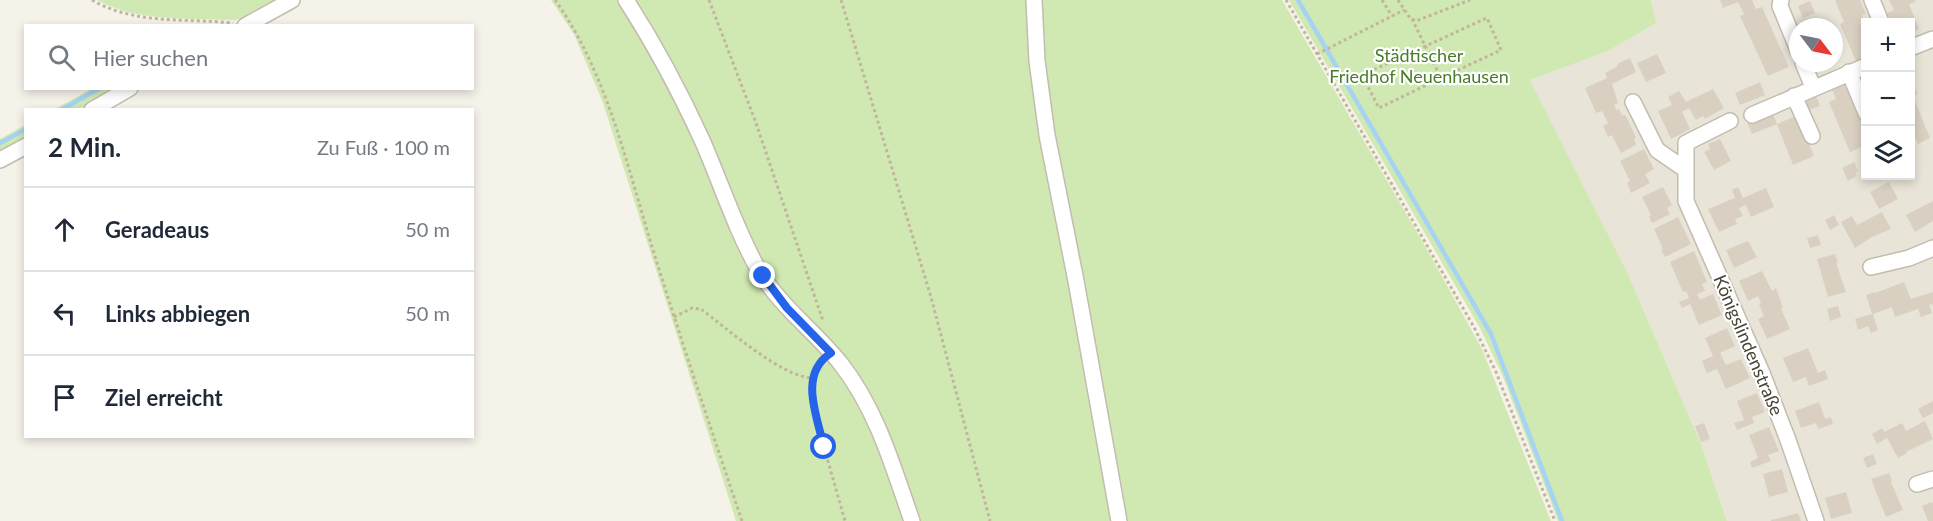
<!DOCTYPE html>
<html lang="de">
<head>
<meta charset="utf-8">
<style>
	:root { --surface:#fff; --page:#f6f6f7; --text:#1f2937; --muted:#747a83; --line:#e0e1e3 }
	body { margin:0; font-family:Lato,sans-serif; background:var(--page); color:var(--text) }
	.controls { position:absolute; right:18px; top:18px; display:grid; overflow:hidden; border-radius:0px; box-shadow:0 3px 9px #0003 }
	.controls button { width:54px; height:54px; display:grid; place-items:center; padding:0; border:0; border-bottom:2px solid var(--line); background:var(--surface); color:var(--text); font:30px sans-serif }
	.compass { position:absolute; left:1789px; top:18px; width:54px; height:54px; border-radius:50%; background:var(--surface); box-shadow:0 3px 9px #0003; rotate:122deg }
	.stop { position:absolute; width:18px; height:18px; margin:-14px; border:4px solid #2563eb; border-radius:50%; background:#fff }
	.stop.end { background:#2563eb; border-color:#fff; box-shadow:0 2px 6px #0008 }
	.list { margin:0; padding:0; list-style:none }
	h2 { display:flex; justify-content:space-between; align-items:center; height:78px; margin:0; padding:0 24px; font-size:26px }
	h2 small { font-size:20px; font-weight:400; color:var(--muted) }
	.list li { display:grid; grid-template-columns:39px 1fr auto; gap:18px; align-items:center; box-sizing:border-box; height:84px; padding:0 24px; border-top:2px solid var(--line) }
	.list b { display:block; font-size:22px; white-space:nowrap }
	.list em { font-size:20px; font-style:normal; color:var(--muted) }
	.icon { flex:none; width:33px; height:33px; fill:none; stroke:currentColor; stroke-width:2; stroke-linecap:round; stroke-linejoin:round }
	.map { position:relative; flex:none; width:1933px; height:521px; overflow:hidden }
	.search { position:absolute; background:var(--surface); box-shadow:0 3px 9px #0003; left:24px; top:24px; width:450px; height:66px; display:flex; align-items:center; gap:15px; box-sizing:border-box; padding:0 21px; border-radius:0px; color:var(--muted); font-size:22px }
	.panel { position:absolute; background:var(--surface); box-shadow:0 3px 9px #0003; left:24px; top:108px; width:450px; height:330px; border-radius:0px }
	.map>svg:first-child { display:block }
	.residential { fill:#e9e4d8; fill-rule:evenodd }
	.green { fill:#d0e9b2 }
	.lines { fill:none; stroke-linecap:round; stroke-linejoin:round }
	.stream { stroke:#a6d3f2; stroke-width:4.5 }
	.building { fill:#dad0c2 }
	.minor-casing { stroke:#c4bcaf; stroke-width:18 }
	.path { stroke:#c3b59d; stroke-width:3; stroke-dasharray:3 3; stroke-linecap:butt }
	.minor { stroke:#fff; stroke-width:15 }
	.route { stroke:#2563eb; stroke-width:8 }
	.labels { text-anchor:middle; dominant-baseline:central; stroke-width:4.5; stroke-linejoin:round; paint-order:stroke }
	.park-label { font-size:18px; fill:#487d29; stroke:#fff }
	.street-label { font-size:18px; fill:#494237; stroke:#fff }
</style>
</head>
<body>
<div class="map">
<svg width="1933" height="521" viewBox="0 0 1933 521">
	<rect width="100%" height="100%" fill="#f5f2ea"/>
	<path class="residential" d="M1651,0H1933V521H1727L1701,444L1628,274L1530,80L1608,51L1655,23ZM1866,22H1910V176H1866ZM1798,27H1834V63H1798Z"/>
	<path class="green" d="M97,0H280L249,16L235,20C192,18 135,22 97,0Z
		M551,0H620L672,90L736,233L860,398L907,521H736L603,103L574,34Z
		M633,0H1030L1115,521H917L882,424L772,281L758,258Z
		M1039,0H1282L1429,253L1482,349L1551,521H1124L1047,110Z
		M1289,0H1651L1656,23L1608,51L1530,80L1628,274L1701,444L1727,521H1558L1503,377L1480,328Z
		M91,89H118L79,109L53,110Z
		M25,125V139L0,153V139Z"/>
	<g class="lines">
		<path class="stream" d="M1298,0L1491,334L1562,521
			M61,110L100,88
			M0,143L26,129"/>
	</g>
	<path class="building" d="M1720,0H1752L1756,9L1762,7L1789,67L1768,76L1740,16L1744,14L1738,2L1723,8Z
		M1835,0H1860L1866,14L1862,15L1866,24V57L1856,61L1840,24L1844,22Z
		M1889,0H1915V2L1909,4L1919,29L1911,32V22H1892L1887,13L1894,10Z
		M1810,1L1815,13L1803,18L1798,6Z
		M1657,54L1666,73L1646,82L1637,63Z
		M1630,58L1636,72L1612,84L1618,103L1614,105L1617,110L1619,109L1622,116L1625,115L1629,122L1636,138L1634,139L1636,145L1621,153L1612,135L1608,137L1603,126L1608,123L1602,111L1596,113L1585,88L1607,78L1605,73L1618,66L1617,64Z
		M1866,73V86L1860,88L1856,77Z
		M1911,78L1917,94L1913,96L1930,138L1918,144L1915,137L1911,139Z
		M1760,82L1765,95L1740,105L1735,93Z
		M1843,82L1849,94L1851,93L1866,129V145L1850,152L1829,102L1836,99L1831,87Z
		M1713,89L1724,108L1705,119L1703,116L1696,120L1689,108L1682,112L1690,129L1671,139L1658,111L1672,105L1668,97L1679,91L1686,102Z
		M1815,94L1820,106L1807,111L1802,99Z
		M1772,111L1777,124L1796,116L1799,119L1814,156L1793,165L1777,124L1752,134L1747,122Z
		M1720,139L1731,161L1714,170L1704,152L1710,149L1708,144Z
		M1644,149L1654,169L1645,174L1650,183L1631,193L1627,183L1630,181L1620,161Z
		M1854,162L1858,171L1855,172L1857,176L1848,181L1842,168Z
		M1889,182L1898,199L1879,209L1870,192Z
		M1663,187L1672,205L1667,208L1670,214L1652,223L1649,217L1651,215L1642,197Z
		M1738,187L1743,198L1766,188L1774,207L1751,217L1746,205L1739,208L1743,216L1735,219L1737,224L1719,232L1708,209L1735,198L1732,190Z
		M1933,201V221L1915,232L1906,215Z
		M1882,212L1891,229L1872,237L1855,248L1841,222L1852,216L1857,225Z
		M1834,215L1839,225L1830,230L1825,220Z
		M1678,217L1691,244L1665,257L1661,250L1663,249L1654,229Z
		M1818,235L1821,245L1810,248L1807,238Z
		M1748,241L1757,257L1734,268L1726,250Z
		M1694,251L1707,282L1702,284L1705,291L1697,294L1700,300L1713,294L1722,315L1699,325L1690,304L1682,308L1679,302L1689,298L1686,291L1683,292L1670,262Z
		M1835,254L1838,262L1836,263L1846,292L1828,297L1817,259Z
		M1762,271L1772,291L1776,288L1783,308L1781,309L1790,329L1767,339L1758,319L1764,316L1759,304L1761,303L1758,296L1748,301L1739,281Z
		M1904,282L1911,299L1933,292V304L1929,305L1932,313L1921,317L1918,309L1895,317L1892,307L1873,314L1878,330L1871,333L1868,326L1858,330L1855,319L1872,314L1866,295L1875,292V293Z
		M1838,306L1841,317L1830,321L1827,309Z
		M1727,328L1735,346L1720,353L1726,365L1741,359L1750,378L1726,389L1717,369L1707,373L1702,361L1713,356L1705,338Z
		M1808,348L1818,373L1825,370L1828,379L1809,386L1806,377L1793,382L1783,358Z
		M1757,393L1765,412L1752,417L1754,423L1737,430L1734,423L1744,420L1737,401Z
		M1933,401V413L1923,418L1918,409Z
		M1819,402L1825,419L1831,417L1833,424L1818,429L1816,423L1801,428L1795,411Z
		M1925,421L1933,439L1906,452L1907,453L1898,458L1887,438L1877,444L1872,434L1882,428L1884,432L1902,423L1906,431Z
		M1704,423L1710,439L1701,442L1695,426Z
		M1769,427L1779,451L1768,455L1771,461L1752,468L1750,462L1758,458L1749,435Z
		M1873,454L1877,464L1867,468L1863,458Z
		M1782,469L1788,492L1769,497L1763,474Z
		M1889,473L1892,481L1891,482L1903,510L1886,517L1871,479Z
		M1846,492L1852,513L1831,519L1825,498Z
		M1931,502L1933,503V521H1928L1922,506Z
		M1798,513L1801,521H1771V520Z"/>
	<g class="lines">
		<g class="minor-casing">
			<path id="minor" d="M626,0C655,45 680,92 702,140C721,183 735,228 758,269C780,307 815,331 841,364C877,410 893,467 912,521
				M1034,0L1037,61L1047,135L1076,281L1119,521
				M1781,0L1780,6L1798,50
				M1872,0L1881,22
				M245,26L292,0
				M1910,48L1933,39
				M1803,63L1813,87
				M1849,72L1866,113
				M1794,96L1812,136
				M1633,102L1657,150L1686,170
				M92,110L130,88
				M1752,115L1866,66
				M1730,121L1686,143V201L1762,373L1788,440L1816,521
				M0,160L26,146
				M1871,267L1909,258L1933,248
				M1917,484L1933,479"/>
		</g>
		<path class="path" d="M92,0C135,25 185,18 233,23
			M555,0C608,74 627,167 654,253C682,343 712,432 742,521
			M709,0L756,123L823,321
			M841,0L931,297L990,521
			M1286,0L1475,329L1496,372L1555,521
			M1382,0L1392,16
			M1398,0L1410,18L1416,21L1470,0
			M1412,19L1441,78L1501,50L1487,18L1362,75L1379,108L1441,78
			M1317,54L1404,10
			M674,317L692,308L701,309C726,328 783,378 813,378
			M820,361L816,369L812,391L824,447L845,521"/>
		<use href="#minor" class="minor"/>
	</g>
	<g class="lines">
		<path class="route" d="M763,276L787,308L831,353C798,374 817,416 824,447"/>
	</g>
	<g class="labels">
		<g class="park-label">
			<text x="1419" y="55">Städtischer<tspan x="1419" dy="21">Friedhof Neuenhausen</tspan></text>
		</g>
		<g class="street-label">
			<text transform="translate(1749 345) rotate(67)">Königslindenstraße</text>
		</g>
	</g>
</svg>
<div class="controls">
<button>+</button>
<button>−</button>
<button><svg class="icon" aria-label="layers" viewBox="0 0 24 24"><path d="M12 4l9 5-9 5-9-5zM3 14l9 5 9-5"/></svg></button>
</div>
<svg class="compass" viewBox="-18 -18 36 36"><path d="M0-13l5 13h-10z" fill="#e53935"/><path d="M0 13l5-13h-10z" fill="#747a83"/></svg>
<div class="stop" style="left:824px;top:447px"></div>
<div class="stop end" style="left:763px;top:276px"></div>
<div class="search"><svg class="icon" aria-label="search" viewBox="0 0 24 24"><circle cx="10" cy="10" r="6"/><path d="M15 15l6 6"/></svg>Hier suchen</div>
<section class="panel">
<h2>2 Min.<small>Zu Fuß · 100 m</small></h2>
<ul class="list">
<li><svg class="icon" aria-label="ahead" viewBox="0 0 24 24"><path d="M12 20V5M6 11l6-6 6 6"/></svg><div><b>Geradeaus</b></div><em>50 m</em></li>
<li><svg class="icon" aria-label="left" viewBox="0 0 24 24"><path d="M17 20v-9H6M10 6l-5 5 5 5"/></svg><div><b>Links abbiegen</b></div><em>50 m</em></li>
<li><svg class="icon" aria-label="arrive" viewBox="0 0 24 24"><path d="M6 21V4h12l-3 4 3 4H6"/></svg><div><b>Ziel erreicht</b></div></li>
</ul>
</section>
</div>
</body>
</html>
